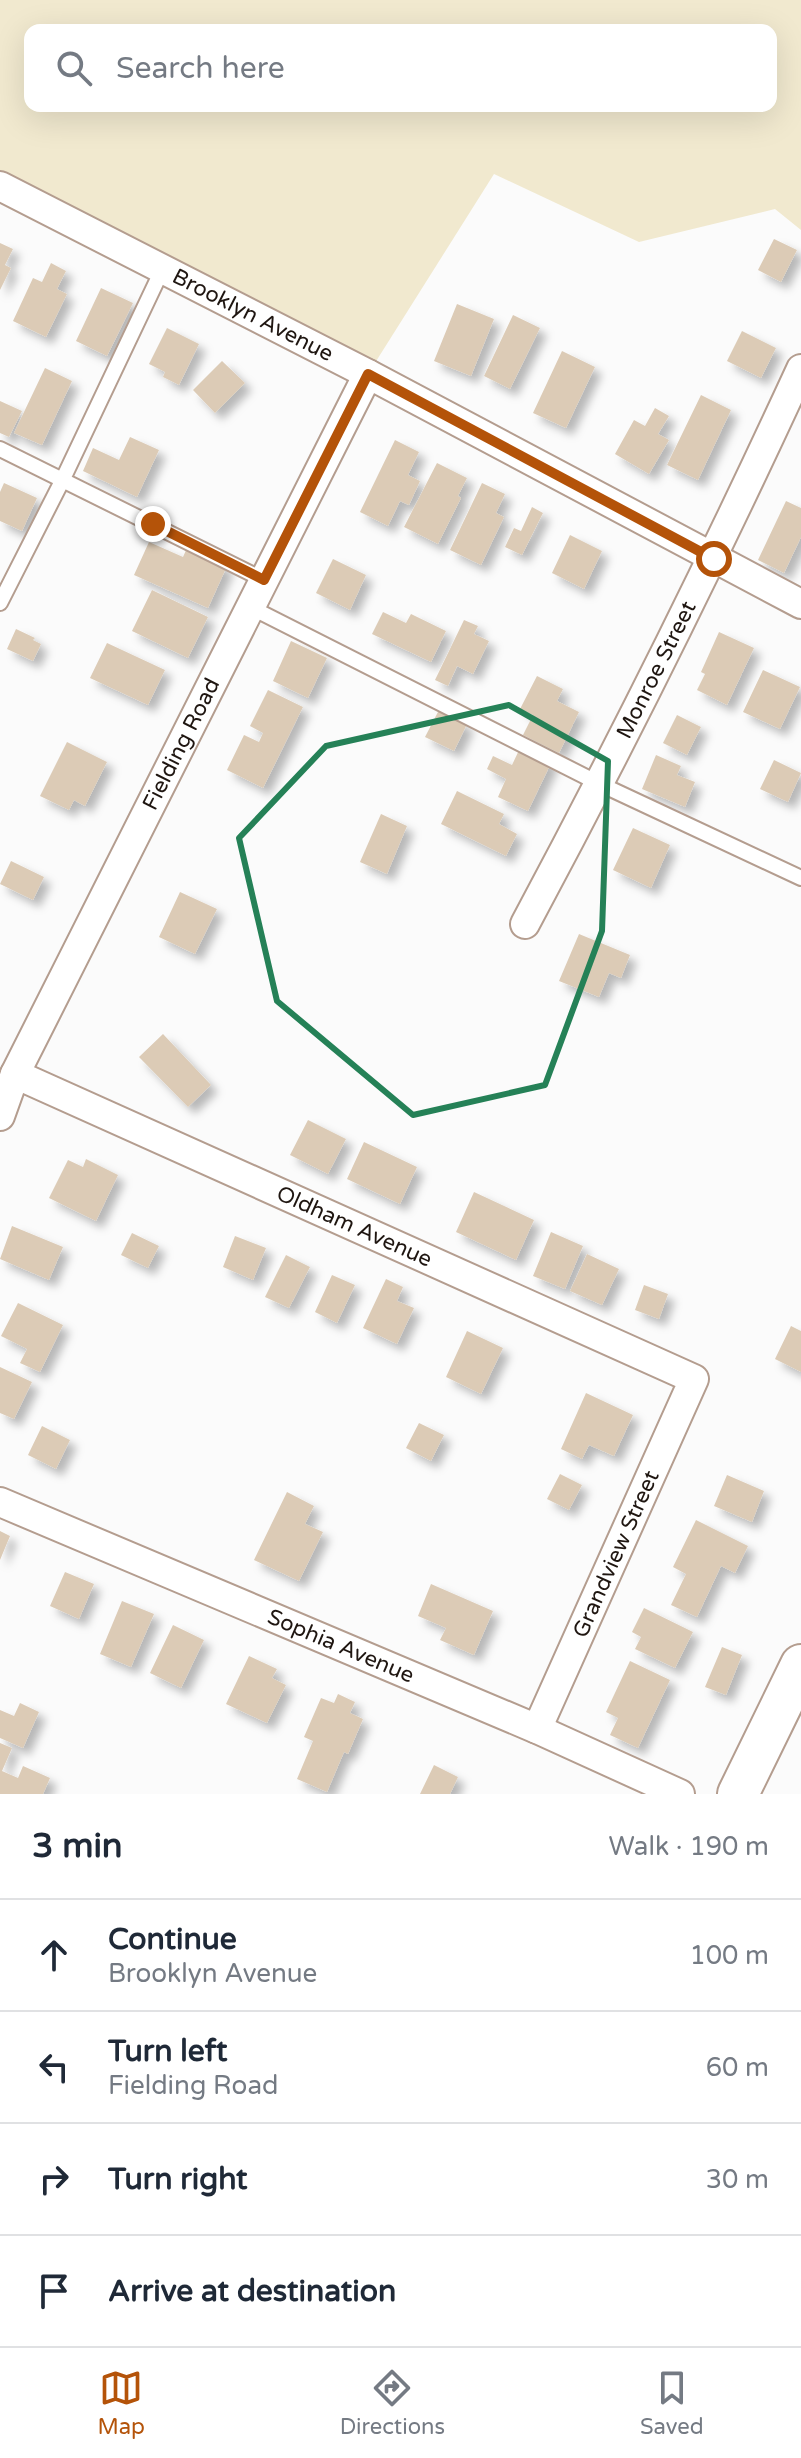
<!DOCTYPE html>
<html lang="en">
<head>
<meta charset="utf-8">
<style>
	:root { --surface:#fff; --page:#f6f6f7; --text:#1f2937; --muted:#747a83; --line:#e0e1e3; --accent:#b45309 }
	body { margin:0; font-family:"Varela Round",sans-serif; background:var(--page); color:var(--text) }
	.stop { position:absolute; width:24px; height:24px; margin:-18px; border:6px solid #b45309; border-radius:50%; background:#fff }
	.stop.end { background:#b45309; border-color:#fff; box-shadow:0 2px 8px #0008 }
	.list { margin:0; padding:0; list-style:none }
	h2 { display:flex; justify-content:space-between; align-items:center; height:104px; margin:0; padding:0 32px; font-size:34px }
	h2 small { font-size:26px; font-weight:400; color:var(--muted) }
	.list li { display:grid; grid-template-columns:52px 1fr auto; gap:24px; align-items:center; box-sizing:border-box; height:112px; padding:0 32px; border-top:2px solid var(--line) }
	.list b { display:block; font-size:30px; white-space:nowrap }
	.list p { margin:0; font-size:26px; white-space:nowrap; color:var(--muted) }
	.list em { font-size:26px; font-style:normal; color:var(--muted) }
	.icon { flex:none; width:44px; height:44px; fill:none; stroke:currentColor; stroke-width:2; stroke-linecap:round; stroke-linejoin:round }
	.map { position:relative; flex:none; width:801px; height:1794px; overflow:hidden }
	.search { position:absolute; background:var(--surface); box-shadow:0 8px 32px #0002; left:24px; right:24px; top:24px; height:88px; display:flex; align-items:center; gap:20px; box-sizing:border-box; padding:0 28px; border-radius:16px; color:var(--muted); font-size:30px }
	.sheet { height:552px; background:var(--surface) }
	nav { display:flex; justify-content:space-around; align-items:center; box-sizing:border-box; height:112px; border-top:2px solid var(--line); background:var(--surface); font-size:22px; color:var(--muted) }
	nav a { display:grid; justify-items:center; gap:4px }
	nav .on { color:var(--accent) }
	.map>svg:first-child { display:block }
	.green { fill:#f1e9cf; fill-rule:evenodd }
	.building { fill:#dccbb6; filter:url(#shadow) }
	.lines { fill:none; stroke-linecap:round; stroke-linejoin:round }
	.service-casing { stroke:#b49d8f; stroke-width:18 }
	.minor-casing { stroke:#b49d8f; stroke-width:32 }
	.secondary-casing { stroke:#b49d8f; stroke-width:44 }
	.service { stroke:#fff; stroke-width:14 }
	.minor { stroke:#fff; stroke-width:28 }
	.secondary { stroke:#fff; stroke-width:40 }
	.route { stroke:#b45309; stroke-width:10 }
	.marked { fill:none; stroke:#258157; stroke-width:6; stroke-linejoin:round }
	.labels { text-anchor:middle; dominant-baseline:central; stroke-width:6; stroke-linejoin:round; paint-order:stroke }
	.street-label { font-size:22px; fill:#1f1611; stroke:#fff }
</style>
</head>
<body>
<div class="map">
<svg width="801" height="1794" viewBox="0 0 801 1794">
	<defs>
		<filter id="shadow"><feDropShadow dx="7" dy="7" stdDeviation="4" flood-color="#0004"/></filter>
	</defs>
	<rect width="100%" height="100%" fill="#fbfbfb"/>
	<path class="green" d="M0,0H801V230L775,209L639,242L494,174L368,374L0,186ZM30,30H771V106H30Z"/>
	<path class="building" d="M774,239L797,250L781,282L758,270Z
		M0,243L13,249L5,265L11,268L0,290Z
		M51,263L66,271L57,289L67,294L46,337L13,321L33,278L42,282Z
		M101,288L133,303L107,356L76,341Z
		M457,304L494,319L471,376L434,361Z
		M513,315L540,328L510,389L484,376Z
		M167,328L199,344L179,385L163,377L165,372L149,364Z
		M742,331L776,348L761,378L727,361Z
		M562,351L595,367L566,428L533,413Z
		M222,361L245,383L215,413L193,390Z
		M45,368L72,381L42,445L14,433Z
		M701,395L731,410L698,480L667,465Z
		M0,401L22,411L9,437L0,433Z
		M655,408L669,416L658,434L669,440L649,474L615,454L634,420L645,426Z
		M130,437L159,450L137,497L83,471L93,448L119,460Z
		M395,440L419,452L408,475L420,481L409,505L400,501L388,526L360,512Z
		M437,463L467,478L458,496L461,498L438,544L404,527Z
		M4,483L37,498L22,531L0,521V492Z
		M482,483L505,494L496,513L504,517L481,565L450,550Z
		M786,501L801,508V537L784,573L758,560Z
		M532,507L543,513L522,555L505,547L514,528L521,531Z
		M570,535L602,551L584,589L552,573Z
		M149,542L183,557L187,548L227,566L208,608L134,575Z
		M333,559L366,575L350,610L316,593Z
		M152,590L208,617L188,658L132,631Z
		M383,612L406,623L411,614L446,631L431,662L372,634Z
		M464,620L478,626L474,634L489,641L473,674L457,666L448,686L435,680Z
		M16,629L35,638L33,640L41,644L33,661L7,649Z
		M719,632L754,648L727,705L697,690L705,674L701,672Z
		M291,641L327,658L308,698L273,681Z
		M107,643L165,670L148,705L90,678Z
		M763,670L800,687L780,729L743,712Z
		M537,676L563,689L557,701L579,712L559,753L523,735L533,715L520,709Z
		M268,690L303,707L263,788L227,770L244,735L259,742L263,733L250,726Z
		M439,710L467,724L454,751L425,737Z
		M677,715L701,727L687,755L663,743Z
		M67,742L107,762L85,806L74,800L69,810L40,796Z
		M521,746L552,761L528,811L498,797L506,779L487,769L493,756L512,765Z
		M656,755L681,766L677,775L695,782L685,807L642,789Z
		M774,760L801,773L788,802L760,789Z
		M457,791L504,814L499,824L517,834L506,856L441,824Z
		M381,814L407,826L387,874L360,862Z
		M633,828L670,845L651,888L613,870Z
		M11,861L44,877L33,900L0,884Z
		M180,892L217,909L195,954L159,937Z
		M579,934L630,955L621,978L609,973L599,997L559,981Z
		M163,1034L211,1085L188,1107L139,1057Z
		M308,1120L346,1139L328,1174L290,1155Z
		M364,1142L417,1167L400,1204L347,1179Z
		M86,1159L118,1175L96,1221L49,1198L68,1160L83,1167Z
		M474,1192L534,1220L516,1260L456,1232Z
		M12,1226L63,1247L49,1280L0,1259Z
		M551,1232L583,1246L565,1289L533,1276Z
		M132,1233L159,1246L148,1268L121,1255Z
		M235,1236L266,1248L253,1280L223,1267Z
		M587,1254L619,1269L602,1305L570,1291Z
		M286,1255L310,1267L289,1308L265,1297Z
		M332,1275L355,1285L337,1323L315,1312Z
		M386,1279L403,1287L397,1301L414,1308L397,1344L363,1328Z
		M644,1285L668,1294L659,1319L635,1310Z
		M18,1303L63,1325L40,1372L20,1363L27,1349L1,1336Z
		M791,1326L801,1331V1372L775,1359Z
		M467,1331L503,1348L481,1394L446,1377Z
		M0,1367L32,1382L14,1419L0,1413Z
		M586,1393L633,1415L614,1456L589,1445L582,1459L561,1449Z
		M419,1423L444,1435L431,1461L406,1448Z
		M42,1426L70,1440L56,1469L28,1455Z
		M560,1474L582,1485L569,1510L547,1499Z
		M727,1475L764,1491L752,1522L714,1506Z
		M287,1492L314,1506L305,1524L323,1532L299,1581L254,1560Z
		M696,1520L748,1546L735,1573L721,1566L697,1617L671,1605L686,1574L673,1567Z
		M0,1531L10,1536L0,1560Z
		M65,1572L94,1584L79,1619L50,1606Z
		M431,1584L493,1611L474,1655L440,1640L446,1628L418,1616Z
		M122,1601L154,1614L131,1667L100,1654Z
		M644,1608L693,1632L675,1668L635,1649L641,1637L632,1632Z
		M173,1625L204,1640L181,1688L150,1673Z
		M722,1647L742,1655L726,1695L705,1687Z
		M249,1656L277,1669L272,1678L286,1685L267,1723L226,1704Z
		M630,1661L670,1680L638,1748L610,1735L618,1718L606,1712Z
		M338,1694L355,1702L350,1713L363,1719L348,1754L344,1752L327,1792L297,1779L313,1741L304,1737L321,1698L334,1703Z
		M20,1703L39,1712L23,1748L0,1738V1710L14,1716Z
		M0,1743L12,1748L2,1771L18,1778L23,1766L50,1778L43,1794H0Z
		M434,1765L458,1777L450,1794H420Z"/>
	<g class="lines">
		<g class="service-casing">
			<path id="service" d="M0,449L264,580
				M0,603L62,481L163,268
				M250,607L600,784L801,878"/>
		</g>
		<g class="minor-casing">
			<g id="minor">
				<path id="s1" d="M0,186L368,374L801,604"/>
				<path id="s2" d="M525,924C623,741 714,558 801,369"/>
				<path id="s3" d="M15,1074L694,1379L537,1729"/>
				<path id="s4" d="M0,1116L15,1074L368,374"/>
				<path id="s5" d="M0,1502L537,1729L680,1794"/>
			</g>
		</g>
		<g class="secondary-casing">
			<path id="secondary" d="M738,1794L801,1665"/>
		</g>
		<use href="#service" class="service"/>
		<use href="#minor" class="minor"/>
		<use href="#secondary" class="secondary"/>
	</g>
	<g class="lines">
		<path class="route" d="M153,524L264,580L368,374L714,559"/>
	</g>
	<path class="marked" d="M509,705L608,761L602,931L545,1085L413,1115L277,1001L239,838L326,746Z"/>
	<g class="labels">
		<g class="street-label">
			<text stroke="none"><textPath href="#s1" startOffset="284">Brooklyn Avenue</textPath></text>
			<text stroke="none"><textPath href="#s2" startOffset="286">Monroe Street</textPath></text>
			<text stroke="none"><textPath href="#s4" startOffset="414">Fielding Road</textPath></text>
			<text stroke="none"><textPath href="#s3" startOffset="372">Oldham Avenue</textPath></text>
			<text transform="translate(616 1554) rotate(-66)">Grandview Street</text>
			<text stroke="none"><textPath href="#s5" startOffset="370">Sophia Avenue</textPath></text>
		</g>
	</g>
</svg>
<div class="stop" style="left:714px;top:559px"></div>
<div class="stop end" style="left:153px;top:524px"></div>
<div class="search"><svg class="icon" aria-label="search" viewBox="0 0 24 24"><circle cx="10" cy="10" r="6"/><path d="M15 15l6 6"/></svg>Search here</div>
</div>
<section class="sheet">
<h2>3 min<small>Walk · 190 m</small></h2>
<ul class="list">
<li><svg class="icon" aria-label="ahead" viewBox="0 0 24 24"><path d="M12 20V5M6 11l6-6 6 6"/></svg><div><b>Continue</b><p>Brooklyn Avenue</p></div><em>100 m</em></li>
<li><svg class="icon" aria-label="left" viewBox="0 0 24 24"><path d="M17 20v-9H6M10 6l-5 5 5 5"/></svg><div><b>Turn left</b><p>Fielding Road</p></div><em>60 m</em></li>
<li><svg class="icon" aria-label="right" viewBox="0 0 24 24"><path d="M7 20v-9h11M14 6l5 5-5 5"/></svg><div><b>Turn right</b></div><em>30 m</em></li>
<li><svg class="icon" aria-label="arrive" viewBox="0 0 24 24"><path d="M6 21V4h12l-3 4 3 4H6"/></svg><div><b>Arrive at destination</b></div></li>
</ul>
</section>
<nav>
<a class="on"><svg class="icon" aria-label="map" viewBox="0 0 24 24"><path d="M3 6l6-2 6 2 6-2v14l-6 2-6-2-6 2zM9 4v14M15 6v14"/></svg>Map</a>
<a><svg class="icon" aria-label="directions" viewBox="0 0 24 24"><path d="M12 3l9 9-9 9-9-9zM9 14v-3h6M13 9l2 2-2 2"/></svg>Directions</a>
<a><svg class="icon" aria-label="saved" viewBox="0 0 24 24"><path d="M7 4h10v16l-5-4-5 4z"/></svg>Saved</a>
</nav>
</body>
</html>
